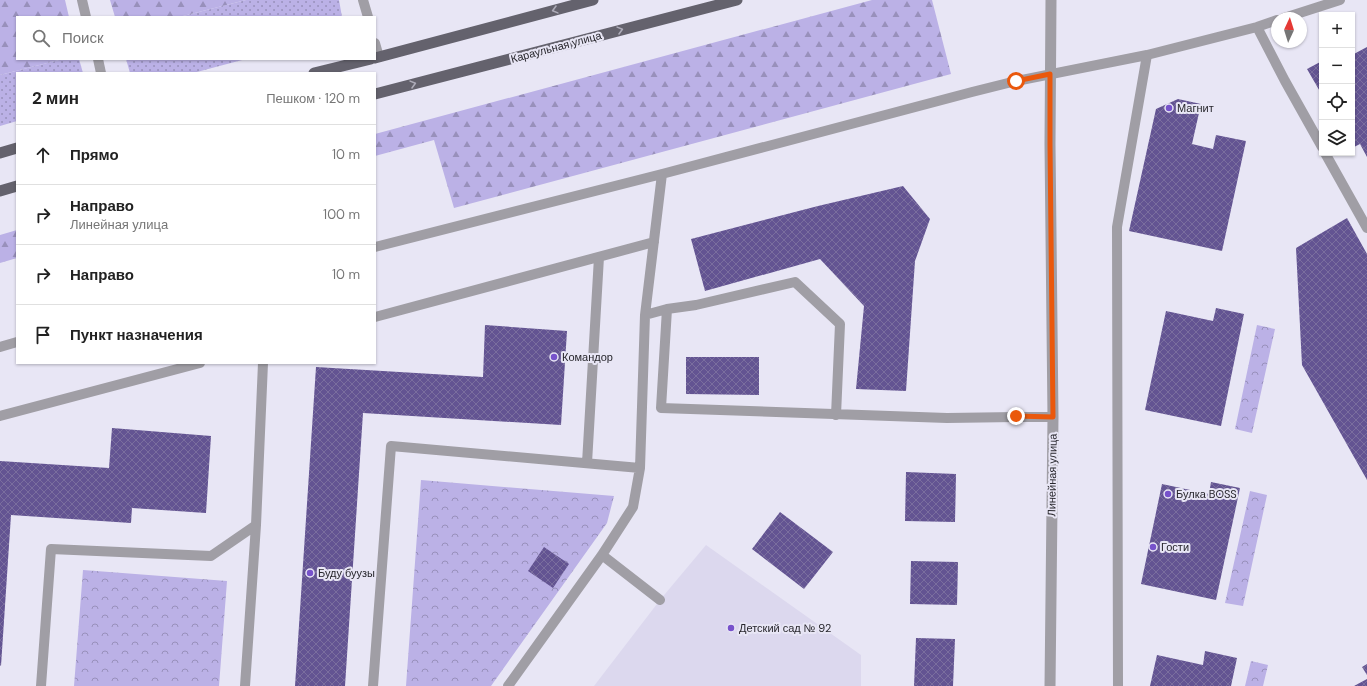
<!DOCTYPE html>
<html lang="ru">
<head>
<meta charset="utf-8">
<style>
	:root { --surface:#fff; --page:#f2f2f2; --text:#222; --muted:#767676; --line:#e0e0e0 }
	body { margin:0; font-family:"DM Sans",sans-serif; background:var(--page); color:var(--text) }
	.controls { position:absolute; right:12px; top:12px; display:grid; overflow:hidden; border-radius:0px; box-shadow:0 1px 3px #0004 }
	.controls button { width:36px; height:36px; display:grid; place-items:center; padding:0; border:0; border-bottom:1px solid var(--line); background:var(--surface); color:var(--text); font:20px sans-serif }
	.compass { position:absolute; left:1271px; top:12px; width:36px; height:36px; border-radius:50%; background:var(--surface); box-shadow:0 1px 3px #0004; rotate:4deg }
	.stop { position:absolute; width:12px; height:12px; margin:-9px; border:3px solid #ea580c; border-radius:50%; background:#fff }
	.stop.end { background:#ea580c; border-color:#fff; box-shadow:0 1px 4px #0008 }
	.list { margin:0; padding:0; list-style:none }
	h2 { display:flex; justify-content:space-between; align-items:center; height:52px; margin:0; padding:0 16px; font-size:17px }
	h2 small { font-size:13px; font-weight:400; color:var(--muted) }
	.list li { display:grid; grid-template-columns:26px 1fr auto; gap:12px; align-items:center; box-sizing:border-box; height:60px; padding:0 16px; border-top:1px solid var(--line) }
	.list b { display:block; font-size:15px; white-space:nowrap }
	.list p { margin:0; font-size:13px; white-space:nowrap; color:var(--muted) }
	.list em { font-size:13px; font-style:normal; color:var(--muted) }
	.icon { flex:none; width:22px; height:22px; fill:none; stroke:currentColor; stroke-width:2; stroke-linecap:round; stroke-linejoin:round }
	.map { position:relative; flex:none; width:1367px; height:686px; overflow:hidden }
	.search { position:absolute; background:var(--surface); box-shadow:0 1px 3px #0004; left:16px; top:16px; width:360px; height:44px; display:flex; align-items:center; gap:10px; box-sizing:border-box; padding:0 14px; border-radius:0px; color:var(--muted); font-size:15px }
	.panel { position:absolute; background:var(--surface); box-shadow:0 1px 3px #0004; left:16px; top:72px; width:360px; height:292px; border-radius:0px }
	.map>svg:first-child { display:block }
	.built { fill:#dcd8ee }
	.grass { fill:url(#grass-dots) }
	.forest { fill:url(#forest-firs) }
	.park { fill:url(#park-crowns) }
	.building { fill:url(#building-cross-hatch) }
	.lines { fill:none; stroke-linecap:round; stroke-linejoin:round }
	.service { stroke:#a09ea5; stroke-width:10 }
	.tertiary { stroke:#a09ea5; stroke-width:11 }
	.primary { stroke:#64626d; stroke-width:11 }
	.oneway { stroke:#adabb8 }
	.route { stroke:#ea580c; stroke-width:5 }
	.poi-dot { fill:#7752cb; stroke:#e8e6f5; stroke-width:1.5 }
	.labels { text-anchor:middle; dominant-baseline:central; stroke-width:4; stroke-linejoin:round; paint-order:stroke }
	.street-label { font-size:11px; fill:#27262c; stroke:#e8e6f5 }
	.poi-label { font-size:11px; fill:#27262c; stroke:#e8e6f5; text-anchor:start }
</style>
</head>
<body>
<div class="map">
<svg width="1367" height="686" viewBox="0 0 1367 686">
	<defs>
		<pattern id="grass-dots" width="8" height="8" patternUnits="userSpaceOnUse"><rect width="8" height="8" fill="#bbb1e6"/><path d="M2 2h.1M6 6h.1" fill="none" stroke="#9890bb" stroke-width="1.8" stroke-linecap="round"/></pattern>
		<pattern id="forest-firs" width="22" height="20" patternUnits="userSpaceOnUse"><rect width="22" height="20" fill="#bbb1e6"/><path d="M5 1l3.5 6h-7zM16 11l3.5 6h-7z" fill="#9890bb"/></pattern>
		<pattern id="park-crowns" width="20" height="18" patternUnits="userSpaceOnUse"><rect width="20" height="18" fill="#bbb1e6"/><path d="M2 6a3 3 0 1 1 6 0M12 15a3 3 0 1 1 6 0" fill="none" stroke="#9890bb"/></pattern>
		<pattern id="building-cross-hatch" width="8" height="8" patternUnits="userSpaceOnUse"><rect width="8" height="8" fill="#635492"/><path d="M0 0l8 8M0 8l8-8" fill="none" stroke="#7a6e9e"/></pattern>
	</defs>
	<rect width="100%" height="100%" fill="#e8e6f5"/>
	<path class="built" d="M706,545L861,655V686H594L660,600Z"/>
	<path class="grass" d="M246,0H339L342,17H179Z
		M63,59H79L83,73H17V121L0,126V75Z
		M126,59H246L193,73H130Z"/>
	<path class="forest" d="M0,0H65L69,17H17V59H63L0,75Z
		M110,0H246L179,17H115Z
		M872,0H932L951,74L454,208L434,140L375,156V134Z
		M17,230V258L0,263V235Z"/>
	<path class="park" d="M1257,325L1275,329L1252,433L1235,429Z
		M421,480L614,496L607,523L491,686H406Z
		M1250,491L1267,495L1243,606L1225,603Z
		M83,570L227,581L219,686H74Z
		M1251,661L1268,665L1263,686H1245Z"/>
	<path class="building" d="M1367,47V157L1360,144L1352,148V55Z
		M1322,61V95L1307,69Z
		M1178,99L1201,104L1192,144L1213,149L1216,135L1246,141L1222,251L1129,231L1156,109Z
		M903,186L930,219L915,261L906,391L856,389L864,306L820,259L705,291L691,239L818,206Z
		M1347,218L1367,254V480L1302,365L1296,248Z
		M1216,308L1244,314L1221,426L1145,410L1166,311L1213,321Z
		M485,325L567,331L561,425L363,413L345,686H295L316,367L483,377Z
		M686,357H759V395L686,394Z
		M112,428L211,436L206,513L132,508L131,523L11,515L1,666L0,665V461L109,468Z
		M906,472L956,474L955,522L905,521Z
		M1211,482L1240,488L1216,600L1141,584L1162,484L1209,494Z
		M780,512L833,552L804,589L752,549Z
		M544,547L569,564L553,588L528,571Z
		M911,561L958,562L957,605L910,604Z
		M916,638L955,639L953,686H914Z
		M1205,651L1237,658L1231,686H1150L1157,655L1203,665Z
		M1367,664V675L1362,667Z
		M1367,679V686H1354Z"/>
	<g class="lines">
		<path class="service" d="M82,0L86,17
			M363,0L368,17
			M1284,18L1340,0
			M1257,27L1285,81L1322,147
			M375,43L379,57
			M98,59L101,73
			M1325,153L1367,228
			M375,247L662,174L972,92L1016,81L1147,55L1257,27L1277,20
			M667,309L661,408L947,418L1016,417H1053
			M645,315L667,309L696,305L795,282L840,324L836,415
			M375,317L654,242
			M0,347L17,342
			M0,416L200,363
			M587,463L599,257
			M602,555L660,600
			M41,686L51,549L211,556L256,525
			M245,686L256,525L263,363
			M373,686L391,446L640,468
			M508,686L602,555L633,507L640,468L645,315L662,174
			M1118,686L1117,227L1147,55"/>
		<path class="tertiary" d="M1050,686L1053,417L1050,144L1051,0"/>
		<path class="primary" d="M375,58L593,0
			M314,73L371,59
			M375,94L737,0
			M0,153L17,148
			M0,191L17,186"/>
	</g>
	<defs><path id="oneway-chevron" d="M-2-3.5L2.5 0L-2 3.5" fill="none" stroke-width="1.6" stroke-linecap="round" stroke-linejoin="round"/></defs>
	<g class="oneway">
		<use href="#oneway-chevron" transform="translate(555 10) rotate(165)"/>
		<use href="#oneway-chevron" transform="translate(620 30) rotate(-15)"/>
		<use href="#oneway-chevron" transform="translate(413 84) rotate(-15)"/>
	</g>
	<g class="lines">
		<path class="route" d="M1016,416L1053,417L1050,144V74L1016,81"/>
	</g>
	<g class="poi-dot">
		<circle cx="1169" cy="108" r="4"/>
		<circle cx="554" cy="357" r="4"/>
		<circle cx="1168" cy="494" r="4"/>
		<circle cx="1153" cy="547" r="4"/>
		<circle cx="310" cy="573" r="4"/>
		<circle cx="731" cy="628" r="4"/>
	</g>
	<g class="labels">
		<g class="street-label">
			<text transform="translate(556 47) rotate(-15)">Караульная улица</text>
			<text transform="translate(1052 475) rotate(-89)">Линейная улица</text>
		</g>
		<g class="poi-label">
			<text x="1177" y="108">Магнит</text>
			<text x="562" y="357">Командор</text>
			<text x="1176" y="494">Булка BOSS</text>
			<text x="1161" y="547">Гости</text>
			<text x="318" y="573">Буду буузы</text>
			<text x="739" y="628">Детский сад № 92</text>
		</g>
	</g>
</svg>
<div class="controls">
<button>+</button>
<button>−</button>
<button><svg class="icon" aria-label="locate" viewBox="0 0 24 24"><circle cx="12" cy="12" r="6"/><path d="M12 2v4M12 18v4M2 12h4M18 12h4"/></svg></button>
<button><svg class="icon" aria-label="layers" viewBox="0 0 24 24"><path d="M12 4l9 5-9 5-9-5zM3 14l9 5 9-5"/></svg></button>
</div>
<svg class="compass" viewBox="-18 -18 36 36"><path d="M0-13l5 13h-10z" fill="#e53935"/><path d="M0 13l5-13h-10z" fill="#767676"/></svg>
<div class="stop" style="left:1016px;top:81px"></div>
<div class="stop end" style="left:1016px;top:416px"></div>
<div class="search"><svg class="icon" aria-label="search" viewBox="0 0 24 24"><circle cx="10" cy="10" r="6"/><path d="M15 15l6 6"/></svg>Поиск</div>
<section class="panel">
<h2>2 мин<small>Пешком · 120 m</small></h2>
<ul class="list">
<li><svg class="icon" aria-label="ahead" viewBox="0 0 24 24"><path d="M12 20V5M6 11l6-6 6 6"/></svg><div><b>Прямо</b></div><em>10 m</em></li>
<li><svg class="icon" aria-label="right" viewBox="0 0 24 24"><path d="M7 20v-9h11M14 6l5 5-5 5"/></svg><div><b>Направо</b><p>Линейная улица</p></div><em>100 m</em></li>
<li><svg class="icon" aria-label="right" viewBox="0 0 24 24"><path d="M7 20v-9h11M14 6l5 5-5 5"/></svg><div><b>Направо</b></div><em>10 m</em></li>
<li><svg class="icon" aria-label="arrive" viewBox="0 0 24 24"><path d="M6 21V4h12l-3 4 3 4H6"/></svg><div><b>Пункт назначения</b></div></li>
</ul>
</section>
</div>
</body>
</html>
